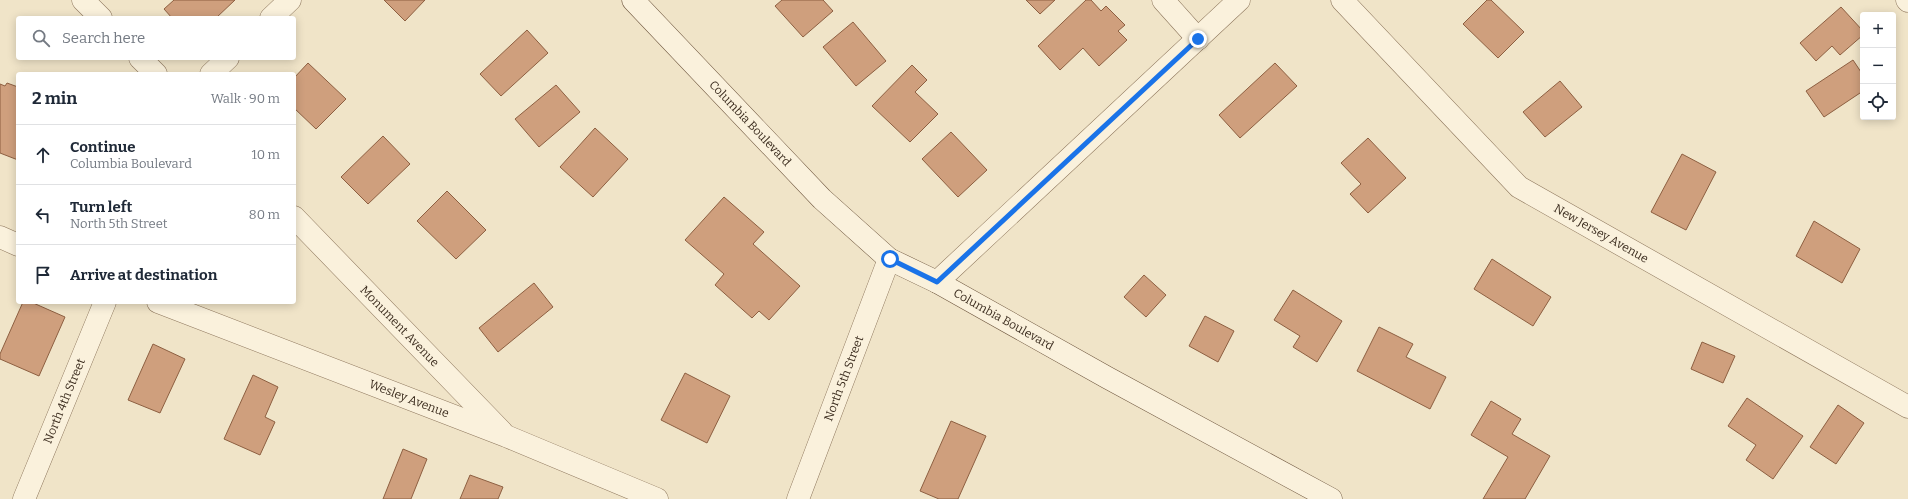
<!DOCTYPE html>
<html lang="en">
<head>
<meta charset="utf-8">
<style>
	:root { --surface:#fff; --page:#f6f6f7; --text:#1f2937; --muted:#747a83; --line:#e0e1e3 }
	body { margin:0; font-family:Bitter,serif; background:var(--page); color:var(--text) }
	.controls { position:absolute; right:12px; top:12px; display:grid; overflow:hidden; border-radius:4px; box-shadow:0 2px 10px #0003 }
	.controls button { width:36px; height:36px; display:grid; place-items:center; padding:0; border:0; border-bottom:1px solid var(--line); background:var(--surface); color:var(--text); font:20px sans-serif }
	.stop { position:absolute; width:12px; height:12px; margin:-9px; border:3px solid #1a73e8; border-radius:50%; background:#fff }
	.stop.end { background:#1a73e8; border-color:#fff; box-shadow:0 1px 4px #0008 }
	.list { margin:0; padding:0; list-style:none }
	h2 { display:flex; justify-content:space-between; align-items:center; height:52px; margin:0; padding:0 16px; font-size:17px }
	h2 small { font-size:13px; font-weight:400; color:var(--muted) }
	.list li { display:grid; grid-template-columns:26px 1fr auto; gap:12px; align-items:center; box-sizing:border-box; height:60px; padding:0 16px; border-top:1px solid var(--line) }
	.list b { display:block; font-size:15px; white-space:nowrap }
	.list p { margin:0; font-size:13px; white-space:nowrap; color:var(--muted) }
	.list em { font-size:13px; font-style:normal; color:var(--muted) }
	.icon { flex:none; width:22px; height:22px; fill:none; stroke:currentColor; stroke-width:2; stroke-linecap:round; stroke-linejoin:round }
	.map { position:relative; flex:none; width:1908px; height:499px; overflow:hidden }
	.search { position:absolute; background:var(--surface); box-shadow:0 2px 10px #0003; left:16px; top:16px; width:280px; height:44px; display:flex; align-items:center; gap:10px; box-sizing:border-box; padding:0 14px; border-radius:4px; color:var(--muted); font-size:15px }
	.panel { position:absolute; background:var(--surface); box-shadow:0 2px 10px #0003; left:16px; top:72px; width:280px; height:232px; border-radius:4px }
	.map>svg:first-child { display:block }
	.building { fill:#cf9f7d; stroke:#8d5f41 }
	.lines { fill:none; stroke-linecap:round; stroke-linejoin:round }
	.street-casing { stroke:#8d765c; stroke-width:23 }
	.secondary-casing { stroke:#6f573f; stroke-width:23 }
	.street { stroke:#faf1dc; stroke-width:22 }
	.secondary { stroke:#faf1dc; stroke-width:22 }
	.route { stroke:#1a73e8; stroke-width:5 }
	.labels { text-anchor:middle; dominant-baseline:central; stroke-width:3; stroke-linejoin:round; paint-order:stroke }
	.street-label { font-size:12px; fill:#3d2e20; stroke:#f7eed8 }
</style>
</head>
<body>
<div class="map">
<svg width="1908" height="499" viewBox="0 0 1908 499">
	<rect width="100%" height="100%" fill="#f0e4c8"/>
	<path class="building" d="M174,0H235L216,18H172L164,9Z
		M384,0H425L405,21Z
		M782,0H823L833,11L803,37L775,6Z
		M1026,0H1055L1040,14Z
		M1086,0H1091L1101,11L1106,6L1125,25L1118,31L1127,40L1099,66L1083,48L1060,70L1038,46Z
		M1487,0H1491L1524,32L1498,58L1463,24Z
		M1841,7L1863,31V35L1840,55L1832,46L1816,61L1800,43Z
		M853,22L886,61L856,86L823,47Z
		M527,30L548,53L501,96L480,74Z
		M1853,60L1863,75V91L1824,117L1806,91Z
		M308,63L346,99L316,129L294,108V78Z
		M1275,63L1297,86L1240,138L1219,115Z
		M912,65L927,80L915,92L938,114L910,142L872,106Z
		M1560,81L1582,107L1545,137L1523,112Z
		M7,83L18,87V160L0,153V84L5,86Z
		M556,85L580,112L539,147L515,119Z
		M595,128L628,159L593,197L560,167Z
		M951,132L987,170L958,197L922,159Z
		M383,136L410,164L368,204L341,177Z
		M1368,138L1406,178L1368,213L1350,194L1361,184L1341,163Z
		M1682,154L1716,172L1686,230L1651,212Z
		M447,191L486,230L456,259L417,221Z
		M724,197L764,232L753,244L800,286L769,320L759,311L752,318L715,285L724,274L685,240Z
		M1814,221L1860,249L1842,283L1796,256Z
		M1492,259L1551,297L1533,326L1474,289Z
		M1144,275L1166,295L1146,317L1124,297Z
		M534,283L553,307L498,352L479,328Z
		M1293,290L1342,321L1317,362L1293,347L1300,336L1274,320Z
		M23,302H31L65,317L39,376L0,359V354Z
		M1205,316L1234,331L1218,362L1189,346Z
		M1379,327L1413,344L1406,357L1446,377L1430,409L1357,371Z
		M1702,342L1735,356L1723,383L1691,369Z
		M153,344L185,359L160,413L128,400Z
		M685,373L730,396L707,443L661,420Z
		M253,375L278,387L265,417L275,422L260,455L224,439Z
		M1747,398L1803,436L1773,479L1746,460L1756,445L1728,426Z
		M1491,401L1521,419L1512,434L1550,456L1525,499H1483L1508,457L1471,435Z
		M1838,405L1864,423L1836,464L1810,447Z
		M951,421L986,436L958,499H939L920,491Z
		M403,449L427,459L411,499H383Z
		M470,475L503,487L498,499H460Z"/>
	<g class="lines">
		<g class="street-casing">
			<g id="street">
				<path d="M83,0L101,18"/>
				<path d="M1163,0L1198,39"/>
				<path id="s1" d="M1342,0L1519,187L1908,407"/>
				<path d="M1907,0L1908,1"/>
				<path d="M271,18L290,0"/>
				<path d="M140,58L156,74"/>
				<path d="M211,74L228,58"/>
				<path id="s2" d="M294,217L502,432"/>
				<path d="M0,237L18,245"/>
				<path d="M937,282L1239,0"/>
				<path id="s3" d="M158,302L506,436L657,499"/>
				<path id="s4" d="M24,499L105,302"/>
				<path id="s5" d="M798,499L889,259"/>
			</g>
		</g>
		<g class="secondary-casing">
			<g id="secondary">
				<path id="s6" d="M633,0L822,199L889,259L937,282L1108,378L1331,499"/>
			</g>
		</g>
		<use href="#street" class="street"/>
		<use href="#secondary" class="secondary"/>
	</g>
	<g class="lines">
		<path class="route" d="M890,259L937,282L1198,39"/>
	</g>
	<g class="labels">
		<g class="street-label">
			<text stroke="none"><textPath href="#s6" startOffset="170">Columbia Boulevard</textPath></text>
			<text stroke="none"><textPath href="#s1" startOffset="352">New Jersey Avenue</textPath></text>
			<text stroke="none"><textPath href="#s6" startOffset="494">Columbia Boulevard</textPath></text>
			<text stroke="none"><textPath href="#s2" startOffset="152">Monument Avenue</textPath></text>
			<text stroke="none"><textPath href="#s5" startOffset="129">North 5th Street</textPath></text>
			<text stroke="none"><textPath href="#s3" startOffset="269">Wesley Avenue</textPath></text>
			<text stroke="none"><textPath href="#s4" startOffset="106">North 4th Street</textPath></text>
		</g>
	</g>
</svg>
<div class="controls">
<button>+</button>
<button>−</button>
<button><svg class="icon" aria-label="locate" viewBox="0 0 24 24"><circle cx="12" cy="12" r="6"/><path d="M12 2v4M12 18v4M2 12h4M18 12h4"/></svg></button>
</div>
<div class="stop" style="left:890px;top:259px"></div>
<div class="stop end" style="left:1198px;top:39px"></div>
<div class="search"><svg class="icon" aria-label="search" viewBox="0 0 24 24"><circle cx="10" cy="10" r="6"/><path d="M15 15l6 6"/></svg>Search here</div>
<section class="panel">
<h2>2 min<small>Walk · 90 m</small></h2>
<ul class="list">
<li><svg class="icon" aria-label="ahead" viewBox="0 0 24 24"><path d="M12 20V5M6 11l6-6 6 6"/></svg><div><b>Continue</b><p>Columbia Boulevard</p></div><em>10 m</em></li>
<li><svg class="icon" aria-label="left" viewBox="0 0 24 24"><path d="M17 20v-9H6M10 6l-5 5 5 5"/></svg><div><b>Turn left</b><p>North 5th Street</p></div><em>80 m</em></li>
<li><svg class="icon" aria-label="arrive" viewBox="0 0 24 24"><path d="M6 21V4h12l-3 4 3 4H6"/></svg><div><b>Arrive at destination</b></div></li>
</ul>
</section>
</div>
</body>
</html>
